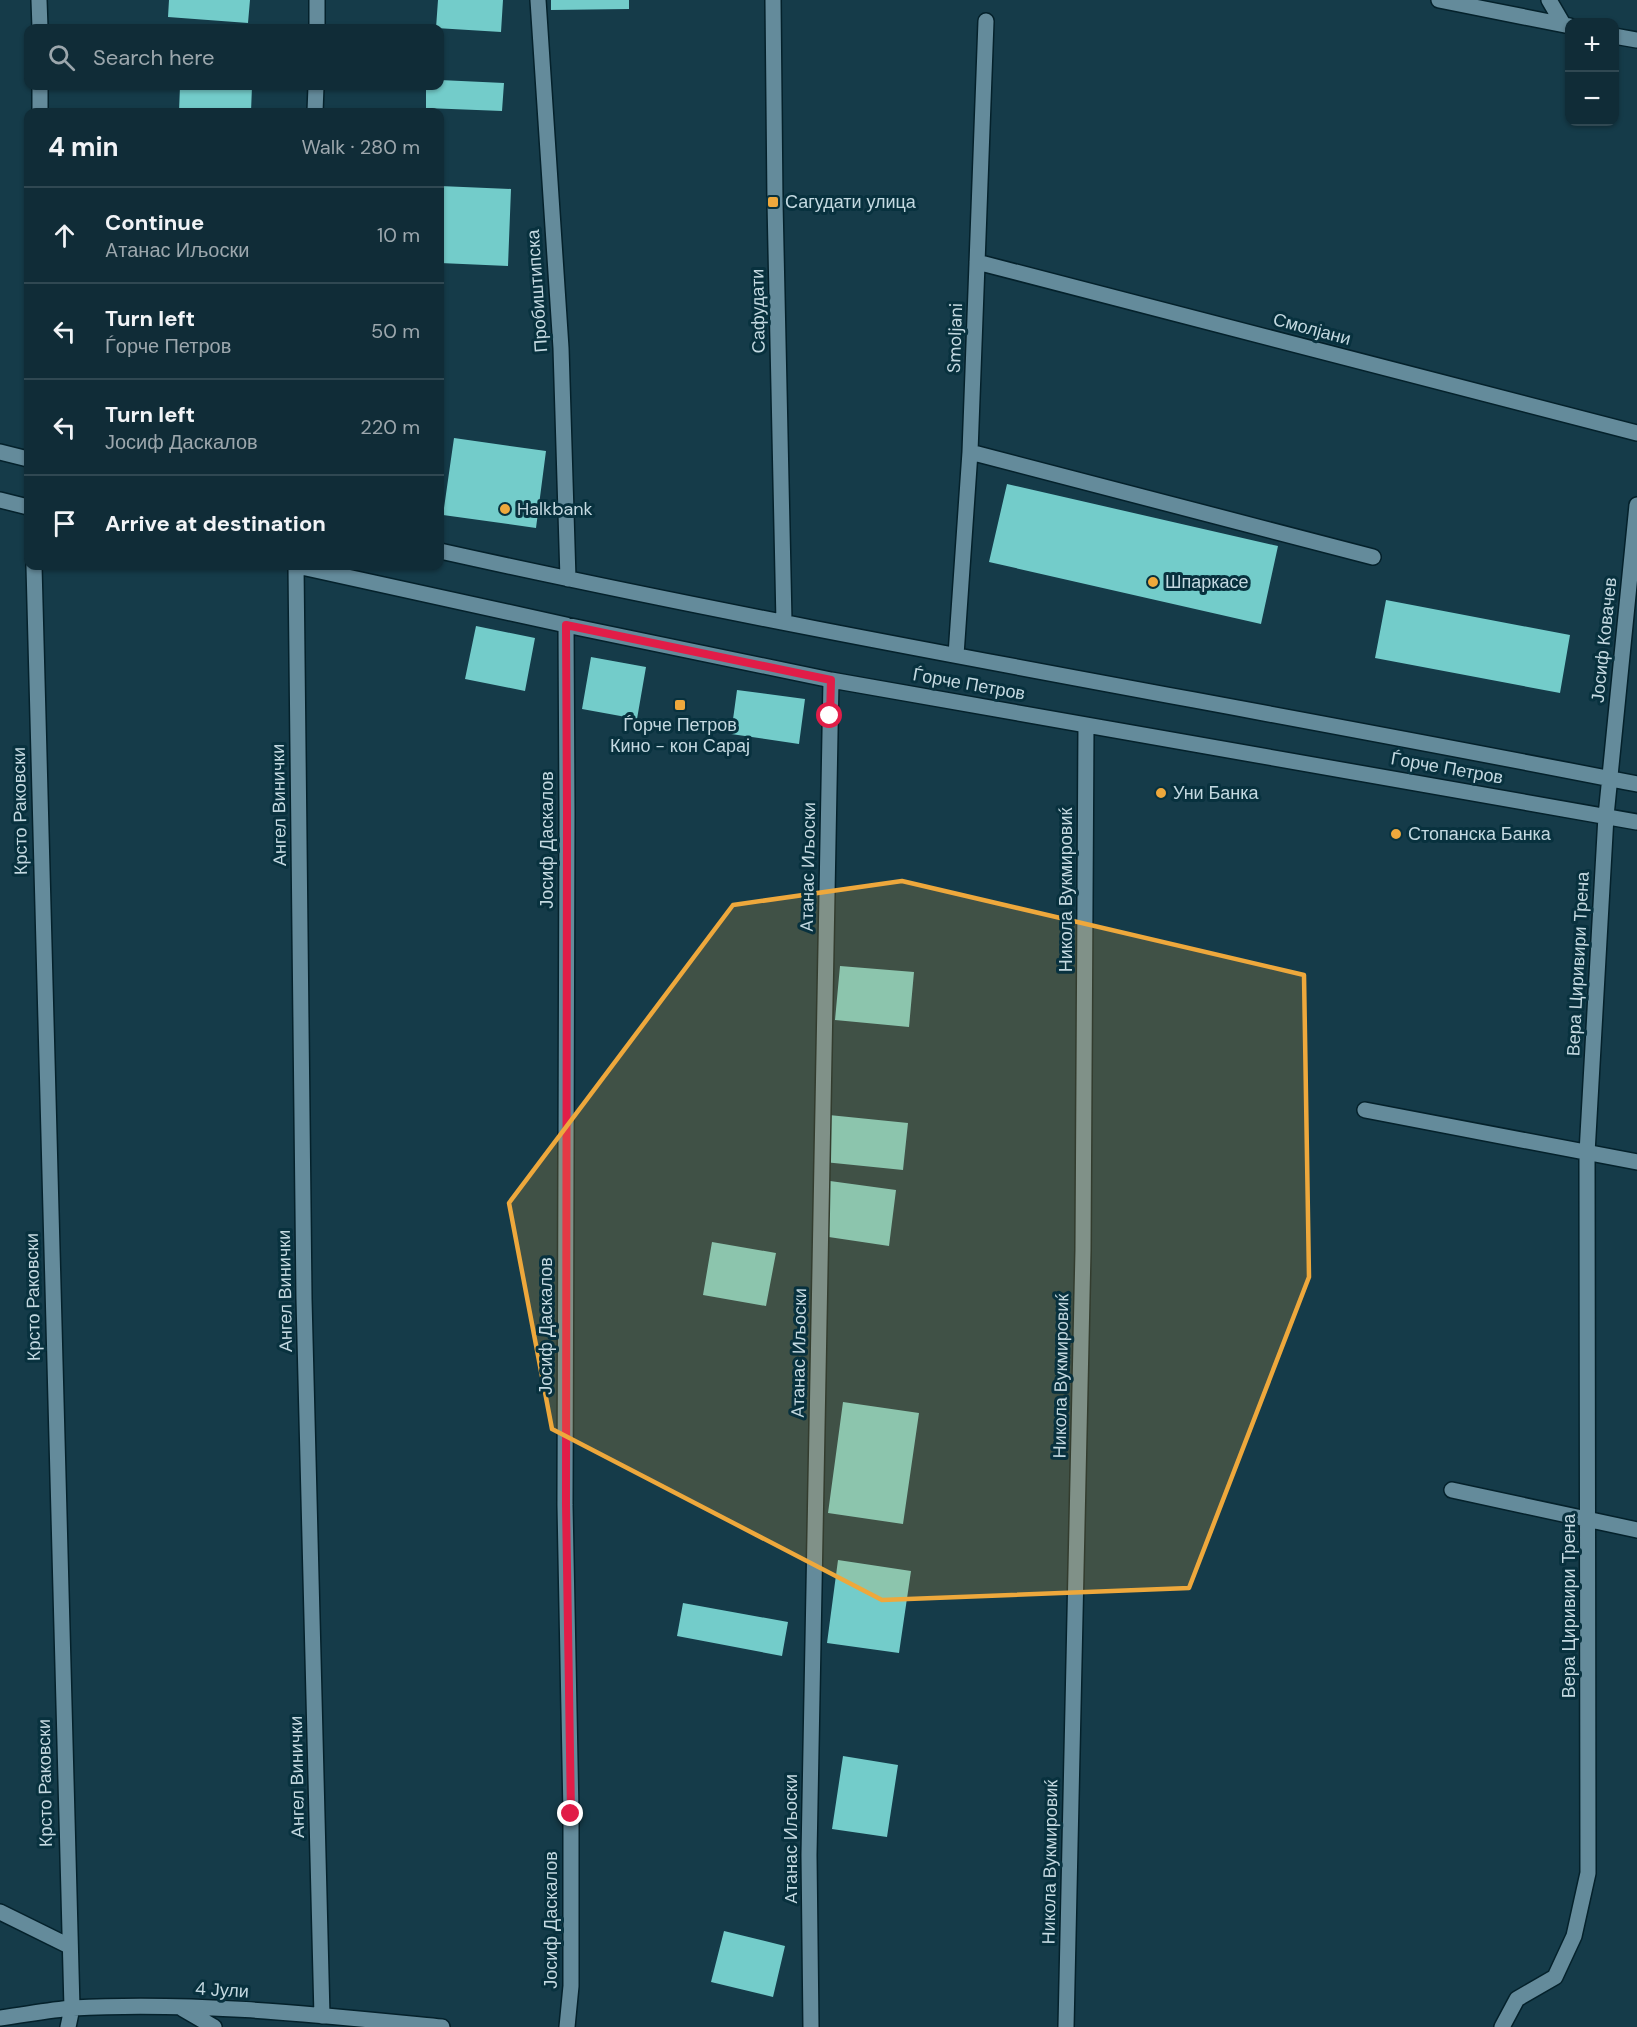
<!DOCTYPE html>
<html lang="en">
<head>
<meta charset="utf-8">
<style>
	:root { --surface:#102c37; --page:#1e3842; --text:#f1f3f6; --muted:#9ca7ad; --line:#304852 }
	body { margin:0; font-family:"DM Sans",sans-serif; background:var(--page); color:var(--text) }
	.controls { position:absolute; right:18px; top:18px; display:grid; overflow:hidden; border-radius:12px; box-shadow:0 2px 4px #0004 }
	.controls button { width:54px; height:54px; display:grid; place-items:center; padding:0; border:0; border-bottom:2px solid var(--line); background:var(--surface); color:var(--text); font:30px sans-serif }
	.stop { position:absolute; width:18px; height:18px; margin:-14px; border:4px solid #e11d48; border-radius:50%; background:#fff }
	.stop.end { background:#e11d48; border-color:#fff; box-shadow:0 2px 6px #0008 }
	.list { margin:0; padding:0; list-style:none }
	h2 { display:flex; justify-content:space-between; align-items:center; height:78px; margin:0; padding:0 24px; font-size:26px }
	h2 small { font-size:20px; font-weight:400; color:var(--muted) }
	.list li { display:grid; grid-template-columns:39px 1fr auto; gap:18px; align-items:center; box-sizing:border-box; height:96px; padding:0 24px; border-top:2px solid var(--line) }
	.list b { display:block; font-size:22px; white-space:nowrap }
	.list p { margin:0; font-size:20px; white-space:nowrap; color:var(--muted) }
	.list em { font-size:20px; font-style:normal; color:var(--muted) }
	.icon { flex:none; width:33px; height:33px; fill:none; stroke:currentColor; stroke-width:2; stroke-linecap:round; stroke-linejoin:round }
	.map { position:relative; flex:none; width:1637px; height:2027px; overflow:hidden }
	.search { position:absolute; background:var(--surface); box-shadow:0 2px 4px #0004; left:24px; top:24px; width:420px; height:66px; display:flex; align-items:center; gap:15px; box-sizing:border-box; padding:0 21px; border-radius:12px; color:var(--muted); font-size:22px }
	.panel { position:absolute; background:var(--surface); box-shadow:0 2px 4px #0004; left:24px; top:108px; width:420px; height:462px; border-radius:12px }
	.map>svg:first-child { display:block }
	.building { fill:#73ccca }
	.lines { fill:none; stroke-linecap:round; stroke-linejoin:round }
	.minor-casing { stroke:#04212b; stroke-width:18 }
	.minor { stroke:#648b9b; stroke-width:15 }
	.route { stroke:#e11d48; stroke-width:8 }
	.marked { fill:#eea83c; fill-opacity:0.2; stroke:#eea83c; stroke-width:4.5; stroke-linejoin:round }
	.poi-dot { fill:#eea83c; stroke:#08313e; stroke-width:2 }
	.labels { text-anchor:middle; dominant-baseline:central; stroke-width:6; stroke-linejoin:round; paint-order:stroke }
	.poi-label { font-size:18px; fill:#c4d9e1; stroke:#08313e; text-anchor:start }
	.street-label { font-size:18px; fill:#c4d9e1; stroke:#08313e }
</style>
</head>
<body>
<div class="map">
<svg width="1637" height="2027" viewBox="0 0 1637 2027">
	<rect width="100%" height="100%" fill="#153b49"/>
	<path class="building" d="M169,0H250L248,23L168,17Z
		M438,0H503L501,32L436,28Z
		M551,0H629V9L551,10Z
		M440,80L504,83L502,111L426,108V86H440Z
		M180,86H252L251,112H179Z
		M440,186L511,189L508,266L440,263Z
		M454,438L546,451L536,528L443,515Z
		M1007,484L1278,546L1261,624L989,562Z
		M1386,600L1570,635L1560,693L1375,658Z
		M476,626L535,638L525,691L465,679Z
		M591,657L646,667L637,719L582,709Z
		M737,690L805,699L799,744L731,734Z
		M840,966L914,972L909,1027L835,1020Z
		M829,1115L908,1123L903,1170L824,1162Z
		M830,1181L896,1190L889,1246L822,1236Z
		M712,1242L776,1253L766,1306L703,1295Z
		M843,1402L919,1413L903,1524L828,1513Z
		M838,1560L911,1571L899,1653L827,1643Z
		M683,1603L788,1622L782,1656L677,1636Z
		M843,1756L898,1765L887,1837L832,1829Z
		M724,1931L785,1946L773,1997L711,1982Z"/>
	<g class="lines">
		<g class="minor-casing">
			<path id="minor" d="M39,0L40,28
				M317,0V28
				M538,0L561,348L568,579
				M773,0L775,202L784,622
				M1439,0L1570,26
				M1549,0L1563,24
				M1614,36L1637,40
				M40,112V86
				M315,112L316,86
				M977,262L1637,433
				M0,452L28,459
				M970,452L1373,557
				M0,500L28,507
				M440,551C836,639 1238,705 1637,784
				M34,566L72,2008L68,2027
				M296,566L304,1299L322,2016
				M297,566L566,625L831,680L1637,822
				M566,625L567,813L565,1505L571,1814V1986L567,2027
				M956,655L970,452L986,21
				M1365,1110L1637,1162
				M1452,1490L1637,1530
				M0,1912L69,1946
				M183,2009L214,2027
				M0,2018C24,2015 48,2010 73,2008C194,2001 321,2015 442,2027
				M811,2027L809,1855L831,680
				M1066,2027L1083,1250L1086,725
				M1502,2027L1517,1999L1555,1977L1574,1936L1588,1873L1587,1153L1606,816L1637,505"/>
		</g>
		<use href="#minor" class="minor"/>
	</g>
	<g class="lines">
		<path class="route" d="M571,1814L566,1504L567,813L566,625L831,680L830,716"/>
	</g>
	<path class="marked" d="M902,881L1304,975L1309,1277L1189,1588L882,1600L552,1429L509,1203L733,905Z"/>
	<g class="poi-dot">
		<rect x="767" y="196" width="12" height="12" rx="3"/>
		<circle cx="505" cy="509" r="6"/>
		<circle cx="1153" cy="582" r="6"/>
		<rect x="674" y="699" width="12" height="12" rx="3"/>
		<circle cx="1161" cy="793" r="6"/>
		<circle cx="1396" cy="834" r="6"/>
	</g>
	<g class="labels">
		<g class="poi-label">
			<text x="785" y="202">Сагудати улица</text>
			<text x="517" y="509">Halkbank</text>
			<text x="1165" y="582">Шпаркасе</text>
			<text x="680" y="725" text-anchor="middle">Ѓорче Петров<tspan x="680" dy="21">Кино - кон Сарај</tspan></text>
			<text x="1173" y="793">Уни Банка</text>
			<text x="1408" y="834">Стопанска Банка</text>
		</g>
		<g class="street-label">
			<text transform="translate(537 291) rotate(-94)">Пробиштипска</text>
			<text transform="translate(758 311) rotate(-91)">Сафудати</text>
			<text transform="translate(1312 329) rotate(15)">Смолјани</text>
			<text transform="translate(955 338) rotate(-88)">Smoljani</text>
			<text transform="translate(1604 640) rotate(-84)">Јосиф Ковачев</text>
			<text transform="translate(969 684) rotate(10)">Ѓорче Петров</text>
			<text transform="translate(1447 768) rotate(10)">Ѓорче Петров</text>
			<text transform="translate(279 805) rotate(-91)">Ангел Винички</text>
			<text transform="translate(20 811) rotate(-91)">Крсто Раковски</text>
			<text transform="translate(547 840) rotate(-90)">Јосиф Даскалов</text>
			<text transform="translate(808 867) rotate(-89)">Aтанас Иљоски</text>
			<text transform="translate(1066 890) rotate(-90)">Никола Вукмировиќ</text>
			<text transform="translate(1578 964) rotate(-87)">Вера Циривири Трена</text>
			<text transform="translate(285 1291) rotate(-91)">Ангел Винички</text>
			<text transform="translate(33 1297) rotate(-91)">Крсто Раковски</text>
			<text transform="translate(546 1326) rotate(-90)">Јосиф Даскалов</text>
			<text transform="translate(799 1353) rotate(-89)">Aтанас Иљоски</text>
			<text transform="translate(1061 1376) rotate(-89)">Никола Вукмировиќ</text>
			<text transform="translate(1569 1606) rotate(-90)">Вера Циривири Трена</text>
			<text transform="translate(297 1777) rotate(-91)">Ангел Винички</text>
			<text transform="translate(45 1783) rotate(-91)">Крсто Раковски</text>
			<text transform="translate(791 1839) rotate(-90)">Aтанас Иљоски</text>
			<text transform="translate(1050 1862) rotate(-89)">Никола Вукмировиќ</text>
			<text transform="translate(551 1920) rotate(-90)">Јосиф Даскалов</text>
			<text transform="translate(222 1990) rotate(3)">4 Јули</text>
		</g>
	</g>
</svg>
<div class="controls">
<button>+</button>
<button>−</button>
</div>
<div class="stop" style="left:830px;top:716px"></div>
<div class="stop end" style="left:571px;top:1814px"></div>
<div class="search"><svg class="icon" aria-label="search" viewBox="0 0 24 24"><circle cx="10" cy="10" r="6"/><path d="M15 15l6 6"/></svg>Search here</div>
<section class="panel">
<h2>4 min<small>Walk · 280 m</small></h2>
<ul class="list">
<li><svg class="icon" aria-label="ahead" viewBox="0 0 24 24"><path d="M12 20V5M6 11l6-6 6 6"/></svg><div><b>Continue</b><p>Aтанас Иљоски</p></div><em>10 m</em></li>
<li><svg class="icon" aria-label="left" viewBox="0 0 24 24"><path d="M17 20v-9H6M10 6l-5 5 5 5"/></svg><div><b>Turn left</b><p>Ѓорче Петров</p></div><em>50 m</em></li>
<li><svg class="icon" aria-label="left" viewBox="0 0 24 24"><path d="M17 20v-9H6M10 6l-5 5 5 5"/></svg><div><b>Turn left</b><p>Јосиф Даскалов</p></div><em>220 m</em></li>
<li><svg class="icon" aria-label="arrive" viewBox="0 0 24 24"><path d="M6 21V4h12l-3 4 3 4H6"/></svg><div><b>Arrive at destination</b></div></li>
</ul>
</section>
</div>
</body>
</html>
